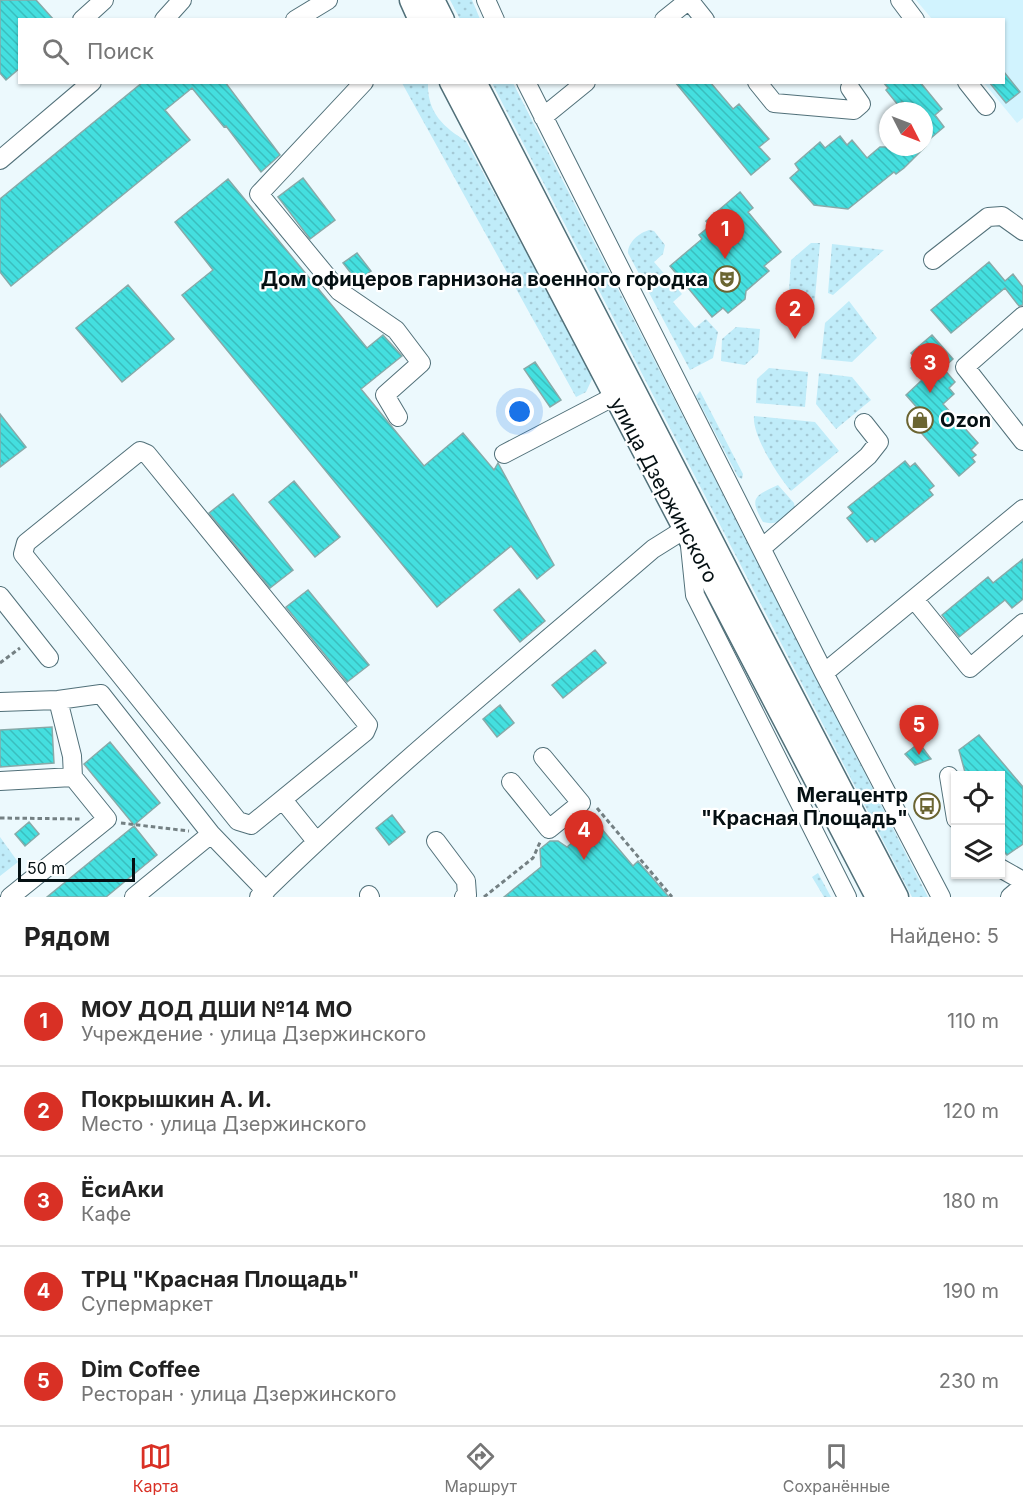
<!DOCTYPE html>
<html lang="ru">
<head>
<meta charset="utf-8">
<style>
	:root { --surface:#fff; --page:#f6f6f6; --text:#222; --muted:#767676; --line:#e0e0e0; --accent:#d93025 }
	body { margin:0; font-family:Inter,sans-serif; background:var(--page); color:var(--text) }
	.controls { position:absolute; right:18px; bottom:18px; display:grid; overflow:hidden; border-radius:0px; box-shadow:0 2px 4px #0004 }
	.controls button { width:54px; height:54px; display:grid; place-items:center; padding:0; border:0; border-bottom:2px solid var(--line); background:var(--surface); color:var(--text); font:30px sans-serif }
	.compass { position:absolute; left:879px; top:102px; width:54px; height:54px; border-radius:50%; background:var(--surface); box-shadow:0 2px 4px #0004; rotate:132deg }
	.scale { position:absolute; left:18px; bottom:15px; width:117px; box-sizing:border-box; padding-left:6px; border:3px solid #051013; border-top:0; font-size:16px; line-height:21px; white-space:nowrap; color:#051013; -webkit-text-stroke:4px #fff; paint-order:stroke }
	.you { position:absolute; left:520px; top:412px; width:21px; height:21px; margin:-15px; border:4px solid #fff; border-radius:50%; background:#1a73e8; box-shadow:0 0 0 9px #1a73e833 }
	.badge { display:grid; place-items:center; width:39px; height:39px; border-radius:50%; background:var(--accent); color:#fff; font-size:20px; font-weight:700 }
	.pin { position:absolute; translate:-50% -50px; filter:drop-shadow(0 2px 3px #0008) }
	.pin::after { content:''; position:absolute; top:32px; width:21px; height:18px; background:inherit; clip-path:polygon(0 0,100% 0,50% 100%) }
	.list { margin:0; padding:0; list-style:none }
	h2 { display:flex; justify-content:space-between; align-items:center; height:78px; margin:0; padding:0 24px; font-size:26px }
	h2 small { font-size:20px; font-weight:400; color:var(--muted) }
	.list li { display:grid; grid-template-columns:39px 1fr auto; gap:18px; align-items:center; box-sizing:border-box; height:90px; padding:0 24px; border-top:2px solid var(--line) }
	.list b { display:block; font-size:22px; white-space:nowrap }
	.list p { margin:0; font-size:20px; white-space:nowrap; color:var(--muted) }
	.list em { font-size:20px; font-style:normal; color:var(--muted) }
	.icon { flex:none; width:33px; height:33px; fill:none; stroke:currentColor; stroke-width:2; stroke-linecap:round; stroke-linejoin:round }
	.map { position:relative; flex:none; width:1023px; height:897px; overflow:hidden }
	.search { position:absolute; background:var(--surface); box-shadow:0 2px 4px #0004; left:18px; right:18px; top:18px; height:66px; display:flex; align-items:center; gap:15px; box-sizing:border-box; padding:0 21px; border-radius:0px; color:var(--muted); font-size:22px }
	.sheet { height:528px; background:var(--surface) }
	nav { display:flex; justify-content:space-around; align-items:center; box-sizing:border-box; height:84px; border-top:2px solid var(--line); background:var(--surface); font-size:16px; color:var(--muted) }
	nav a { display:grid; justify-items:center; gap:3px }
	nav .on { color:var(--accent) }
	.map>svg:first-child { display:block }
	.built { fill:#d1f3fe }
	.grass { fill:url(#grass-dots) }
	.building { fill:url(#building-back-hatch); stroke:#87aaa9; stroke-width:1.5 }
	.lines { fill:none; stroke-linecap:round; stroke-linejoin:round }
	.minor-casing { stroke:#517079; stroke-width:20 }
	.major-casing { stroke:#517079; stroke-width:25 }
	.path { stroke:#748083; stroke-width:3; stroke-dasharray:4.5 3; stroke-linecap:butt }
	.minor { stroke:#fff; stroke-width:18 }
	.major { stroke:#fff; stroke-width:22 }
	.labels { text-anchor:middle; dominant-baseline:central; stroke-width:4.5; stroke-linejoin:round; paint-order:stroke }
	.poi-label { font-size:20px; font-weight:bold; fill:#051013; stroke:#fff; text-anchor:end }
	.street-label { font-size:20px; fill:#051013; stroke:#fff }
</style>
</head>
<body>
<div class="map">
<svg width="1023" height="897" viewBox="0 0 1023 897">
	<defs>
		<pattern id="grass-dots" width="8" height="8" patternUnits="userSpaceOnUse" patternTransform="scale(1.5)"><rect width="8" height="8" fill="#c0ecf9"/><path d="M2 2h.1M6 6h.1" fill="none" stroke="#a4c9d5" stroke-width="1.8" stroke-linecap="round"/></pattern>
		<pattern id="building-back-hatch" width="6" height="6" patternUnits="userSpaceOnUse" patternTransform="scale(1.5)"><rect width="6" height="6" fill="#44dfdf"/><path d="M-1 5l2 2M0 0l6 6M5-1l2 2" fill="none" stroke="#3abebe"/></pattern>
	</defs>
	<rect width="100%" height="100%" fill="#ecf9fd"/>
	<path class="built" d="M916,0H1023V118L1017,123L984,83L1004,82V20L932,19Z"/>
	<path class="grass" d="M450,0H472L480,19H460Z
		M402,83H428C427,112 443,127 466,141L593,377L586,392L576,397Z
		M492,83H513L928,897H912Z
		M649,230L654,231L665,245L663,254L654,262L682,294L673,302L695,328L706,319L718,332L713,358L690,370L628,253C628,242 639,233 649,230Z
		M811,243H820L814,309L788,307L791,260Z
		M832,244L884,250L833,295L828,293Z
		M849,301L877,338L852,362L821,359L825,323Z
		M736,327L760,329L758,353L745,365L721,361L722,339Z
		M769,368L808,372L805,407L756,403L757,379Z
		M819,373L852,377L871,400L836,429L816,404Z
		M700,391L743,474L742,479L738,477L696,396Z
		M754,416L815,422L839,451L791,491C778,476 752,435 754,416Z
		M778,485L794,503L795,509C786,519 777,526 763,522C749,498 754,496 778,485Z
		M0,837L18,862L0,876Z
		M818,873L831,897H824L812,877Z"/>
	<path class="building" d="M0,0H36L54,20H20V68L6,80L0,73Z
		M1004,72L1020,92L1006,103L989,82H1004Z
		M143,82H225L280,155L261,172L226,126L224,127L192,88L165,110L190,140L11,286L0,272V199Z
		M675,82H710L733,109L739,104L769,139L759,147L770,159L751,175Z
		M883,82H920L942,109L935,115L944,127L924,144V111H910L902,102L898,105L886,90L888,88Z
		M840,136L847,145L852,140L867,158L880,147H925L904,168L896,174L894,172L848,209L814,205L790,178L799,170L795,164L820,142L825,148Z
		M303,178L335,220L310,239L278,197Z
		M228,179L367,348L383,335L402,356L361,389L424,466L463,433L494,470L498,463L554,565L537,579L511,546L437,607L182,295L213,270L175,222Z
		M740,192L753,208L748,212L781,252L764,266L769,271L746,291L745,299L728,313L723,308L712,317L670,266L702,239L699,235L710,226L706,221Z
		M357,253L371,271L357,281L343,263Z
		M989,262L1005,281L1013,274L1023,287V305L1019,306L1005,288L951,333L931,310Z
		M128,285L174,339L122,382L76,328Z
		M932,335L953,359L943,368L955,382L949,388L954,394L943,404L978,443L971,450L976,455L972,458L975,462L959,476L910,420L920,411L906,395L922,380L911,368L918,361L911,353Z
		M535,362L561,400L550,407L524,369Z
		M0,414L26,447L0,467Z
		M905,461L910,467L915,463L934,486L929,490L933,495L875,542L872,538L867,542L847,518L853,513L848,507Z
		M294,481L340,537L315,557L269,502Z
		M233,494L293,570L270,588L209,513Z
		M1023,559V599L1012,608L1005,600L959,637L942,615L988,577L993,583Z
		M519,589L545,621L520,642L494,610Z
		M308,590L369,665L347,682L286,607Z
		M595,650L606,663L563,698L552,685Z
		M500,705L514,723L497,737L483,719Z
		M52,727L54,763L0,767V730Z
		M979,735L1023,787V844L1007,855L1000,848V776H966L959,750Z
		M110,742L160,803L134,825L84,764Z
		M919,743L931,759L915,765L905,754Z
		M392,815L405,832L389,845L376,828Z
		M29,822L39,834L25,846L15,834Z
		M596,822L633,866L638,861L669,897H504L541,867L540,849L550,841H558L567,847Z
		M134,826L157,855L106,897H47Z"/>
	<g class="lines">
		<g class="minor-casing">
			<path id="minor" d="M486,0L495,20
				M689,0L705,20
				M900,0L915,20
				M82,20L104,0
				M164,20L182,0
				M295,20L328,0
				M664,20L689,0
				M364,82L259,194L339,291L396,330L421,363L385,395L398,417
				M526,82L824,673L941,897
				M757,82L774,103L854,110L861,104L850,88
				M967,82L986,106
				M543,117L586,82
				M0,160L92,82
				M933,260L988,217L1002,216L1023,231
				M1023,316L965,367L1023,441
				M140,451L147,454L368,725L365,732L251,825L238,821L23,554L26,543Z
				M504,454L615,396
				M690,546L695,595L847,897
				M763,547L868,456L879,442L864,423
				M0,596L49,658
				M914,599L970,668L1023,623
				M824,673L1023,509
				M58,700L72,756L73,777
				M0,702L58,700L101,694L211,834L266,891
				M949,776L956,819
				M0,781L73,777L107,819L10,897
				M511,782L549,829L581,803L543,757
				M283,800L316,841
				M436,841L466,881L467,895L464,897
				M1000,868L1023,881
				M369,895L370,897
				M134,897L211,834
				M259,897C384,774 521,663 653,549L685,529
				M1010,897L1023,886"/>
		</g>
		<g class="major-casing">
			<path id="major" d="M411,0L420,20
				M433,0L443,20
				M451,82L877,897
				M475,82C615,355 755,626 897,897"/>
		</g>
		<path class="path" d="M0,663L20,648
			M597,808L672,897
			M0,818L82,819
			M121,823L189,831
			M484,897L533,858L541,840"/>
		<use href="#minor" class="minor"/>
		<use href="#major" class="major"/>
	</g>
	<defs>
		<g id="theatre-ring" transform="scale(1.35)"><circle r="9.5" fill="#fff" stroke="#6b6532" stroke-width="1.5"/><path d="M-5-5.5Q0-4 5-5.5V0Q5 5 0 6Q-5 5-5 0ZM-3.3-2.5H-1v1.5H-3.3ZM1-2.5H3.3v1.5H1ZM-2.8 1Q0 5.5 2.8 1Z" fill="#6b6532"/></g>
		<g id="shop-ring" transform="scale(1.35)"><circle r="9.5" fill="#fff" stroke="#6b6532" stroke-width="1.5"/><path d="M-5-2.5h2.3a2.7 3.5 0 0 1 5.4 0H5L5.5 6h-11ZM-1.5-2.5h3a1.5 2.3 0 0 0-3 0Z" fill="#6b6532"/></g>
		<g id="bus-ring" transform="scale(1.35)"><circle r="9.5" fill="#fff" stroke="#6b6532" stroke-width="1.5"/><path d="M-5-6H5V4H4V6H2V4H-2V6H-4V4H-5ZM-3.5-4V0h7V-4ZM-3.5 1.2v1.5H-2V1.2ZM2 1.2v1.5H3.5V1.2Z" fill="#6b6532"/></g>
	</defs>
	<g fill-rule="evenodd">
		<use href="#theatre-ring" x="727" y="279"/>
		<use href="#shop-ring" x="920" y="420"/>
		<use href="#bus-ring" x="927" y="806"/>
	</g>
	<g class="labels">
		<g class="poi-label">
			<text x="708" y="279">Дом офицеров гарнизона военного городка</text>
			<text x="940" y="420" text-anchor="start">Ozon</text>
			<text x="908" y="795">Мегацентр<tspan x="908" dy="23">"Красная Площадь"</tspan></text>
		</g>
		<g class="street-label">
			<text transform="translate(664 490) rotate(62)">улица Дзержинского</text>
		</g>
	</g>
</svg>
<div class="controls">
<button><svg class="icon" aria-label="locate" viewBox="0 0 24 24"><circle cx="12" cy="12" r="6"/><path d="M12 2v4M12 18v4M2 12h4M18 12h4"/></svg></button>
<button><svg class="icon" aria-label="layers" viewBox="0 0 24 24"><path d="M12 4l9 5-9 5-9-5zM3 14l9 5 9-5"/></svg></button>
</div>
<svg class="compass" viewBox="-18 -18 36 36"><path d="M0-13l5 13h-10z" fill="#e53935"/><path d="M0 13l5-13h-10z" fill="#767676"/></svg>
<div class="scale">50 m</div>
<div class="you"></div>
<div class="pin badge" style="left:725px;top:259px">1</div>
<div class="pin badge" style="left:795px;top:339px">2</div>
<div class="pin badge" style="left:930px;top:393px">3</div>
<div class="pin badge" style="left:584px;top:860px">4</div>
<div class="pin badge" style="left:919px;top:755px">5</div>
<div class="search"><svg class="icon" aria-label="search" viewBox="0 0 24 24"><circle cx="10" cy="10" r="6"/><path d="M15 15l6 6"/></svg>Поиск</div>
</div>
<section class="sheet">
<h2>Рядом<small>Найдено: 5</small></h2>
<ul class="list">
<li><span class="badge">1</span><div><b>МОУ ДОД ДШИ №14 МО</b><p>Учреждение · улица Дзержинского</p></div><em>110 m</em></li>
<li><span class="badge">2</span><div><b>Покрышкин А. И.</b><p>Место · улица Дзержинского</p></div><em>120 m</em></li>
<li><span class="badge">3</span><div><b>ЁсиАки</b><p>Кафе</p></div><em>180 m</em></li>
<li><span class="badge">4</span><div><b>ТРЦ &quot;Красная Площадь&quot;</b><p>Супермаркет</p></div><em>190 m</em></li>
<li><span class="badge">5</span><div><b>Dim Coffee</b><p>Ресторан · улица Дзержинского</p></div><em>230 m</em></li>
</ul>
</section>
<nav>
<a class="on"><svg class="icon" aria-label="map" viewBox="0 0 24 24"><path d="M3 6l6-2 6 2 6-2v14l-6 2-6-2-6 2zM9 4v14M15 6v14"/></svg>Карта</a>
<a><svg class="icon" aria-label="directions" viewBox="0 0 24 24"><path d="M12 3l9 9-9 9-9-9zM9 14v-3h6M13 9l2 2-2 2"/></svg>Маршрут</a>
<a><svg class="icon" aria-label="saved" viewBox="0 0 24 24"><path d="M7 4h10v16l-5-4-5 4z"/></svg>Сохранённые</a>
</nav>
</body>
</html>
